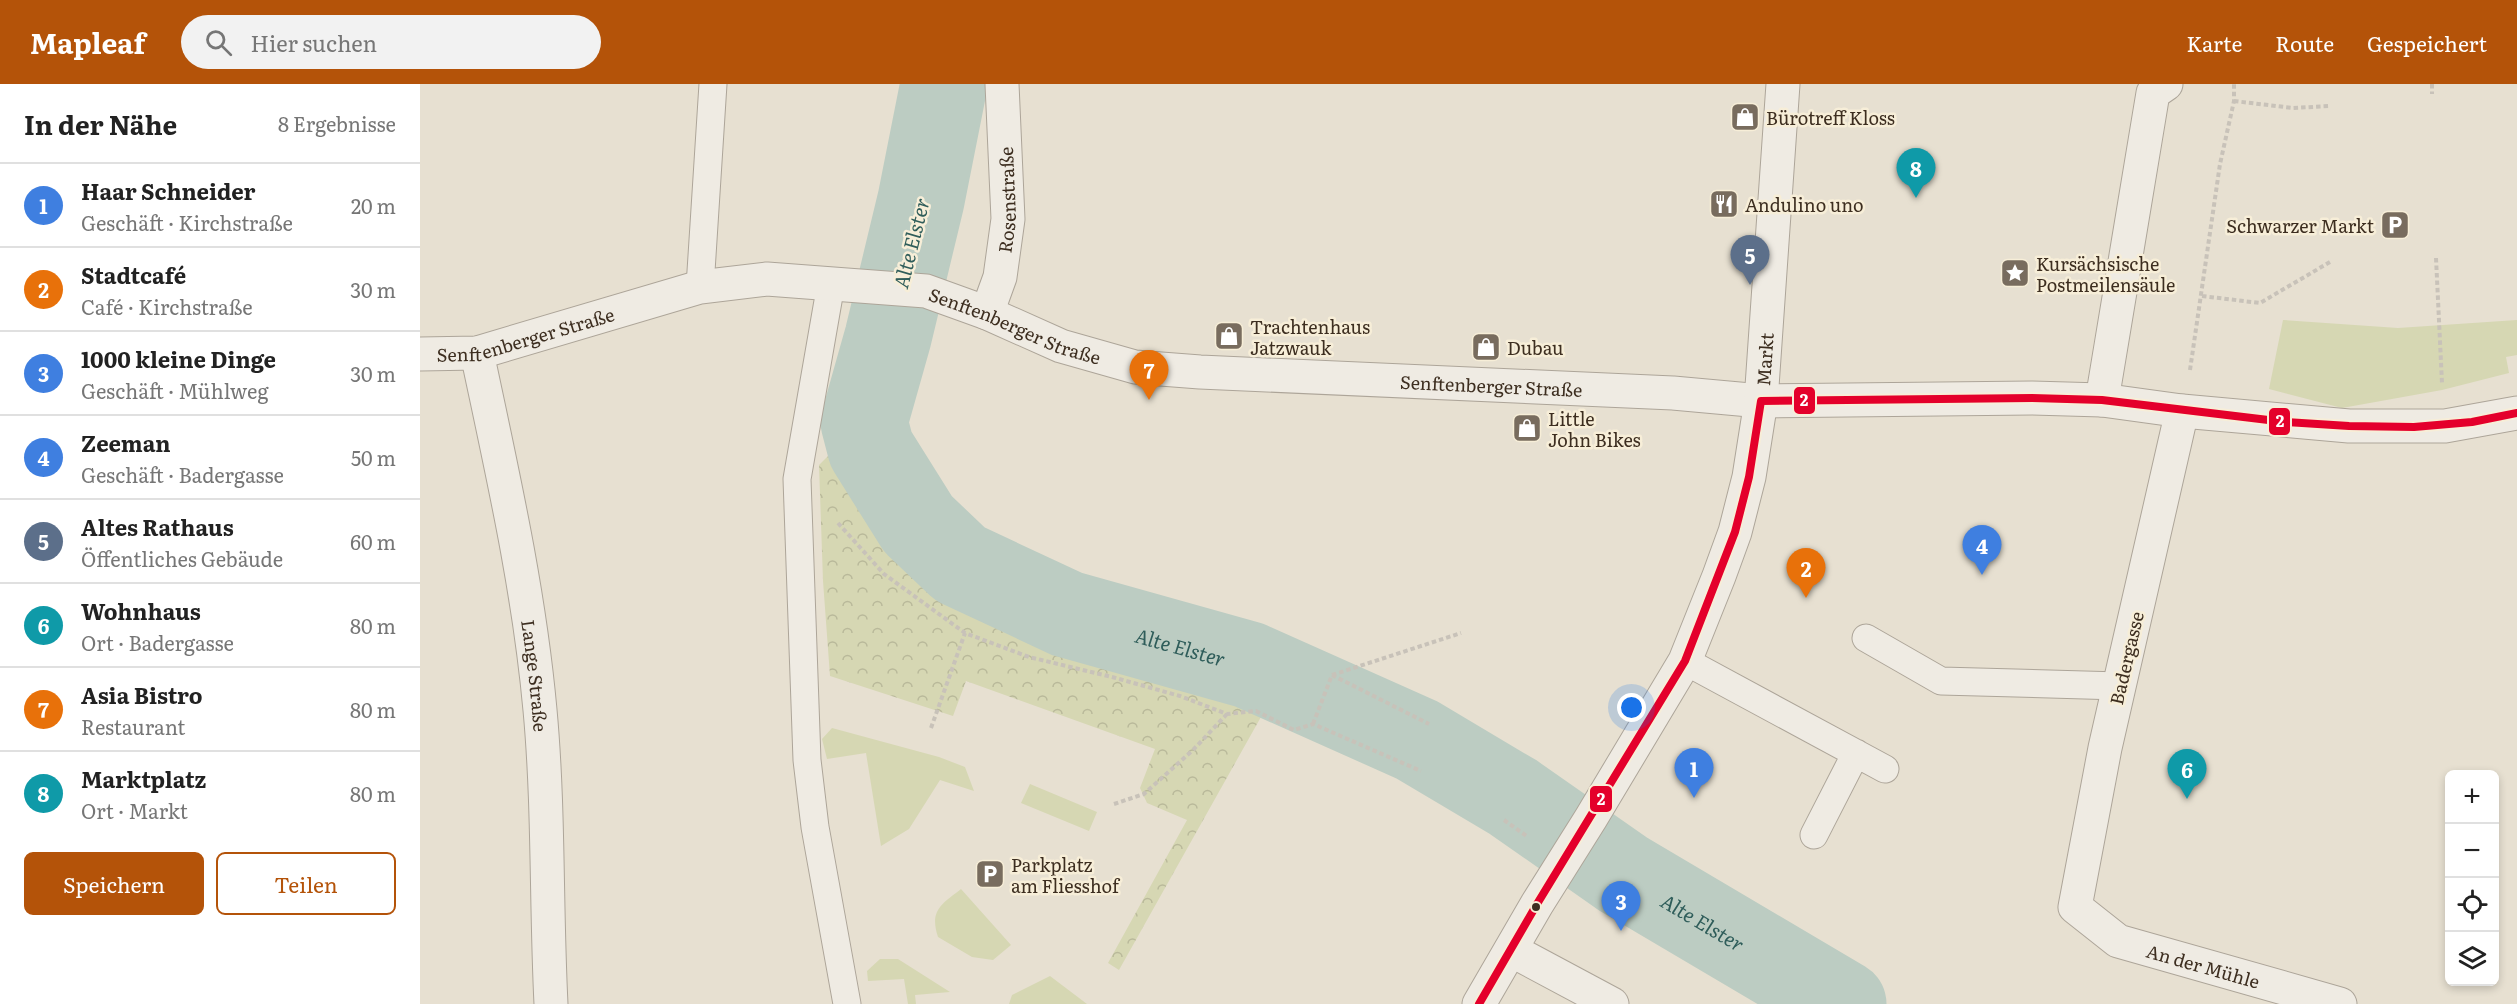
<!DOCTYPE html>
<html lang="de">
<head>
<meta charset="utf-8">
<style>
	:root { --surface:#fff; --page:#f2f2f2; --text:#222; --muted:#767676; --line:#e0e0e0; --accent:#b45309 }
	body { margin:0; font-family:Literata,serif; background:var(--page); color:var(--text) }
	.controls { position:absolute; right:18px; bottom:18px; display:grid; overflow:hidden; border-radius:9px; box-shadow:0 3px 9px #0003 }
	.controls button { width:54px; height:54px; display:grid; place-items:center; padding:0; border:0; border-bottom:2px solid var(--line); background:var(--surface); color:var(--text); font:30px sans-serif }
	.you { position:absolute; left:1212px; top:624px; width:21px; height:21px; margin:-15px; border:4px solid #fff; border-radius:50%; background:#1a73e8; box-shadow:0 0 0 9px #1a73e833 }
	.badge { display:grid; place-items:center; width:39px; height:39px; border-radius:50%; background:var(--accent); color:#fff; font-size:20px; font-weight:700 }
	.pin { position:absolute; translate:-50% -50px; filter:drop-shadow(0 2px 3px #0008) }
	.pin::after { content:''; position:absolute; top:32px; width:21px; height:18px; background:inherit; clip-path:polygon(0 0,100% 0,50% 100%) }
	.list { margin:0; padding:0; list-style:none }
	h2 { display:flex; justify-content:space-between; align-items:center; height:78px; margin:0; padding:0 24px; font-size:26px }
	h2 small { font-size:20px; font-weight:400; color:var(--muted) }
	.list li { display:grid; grid-template-columns:39px 1fr auto; gap:18px; align-items:center; box-sizing:border-box; height:84px; padding:0 24px; border-top:2px solid var(--line) }
	.list b { display:block; font-size:22px; white-space:nowrap }
	.list p { margin:0; font-size:20px; white-space:nowrap; color:var(--muted) }
	.list em { font-size:20px; font-style:normal; color:var(--muted) }
	.actions { display:flex; gap:12px; padding:18px 24px }
	.actions a { flex:1; padding:14px 0; border:2px solid var(--accent); border-radius:9px; text-align:center; font-size:21px; color:var(--accent) }
	.actions .main { background:var(--accent); color:#fff }
	.icon { flex:none; width:33px; height:33px; fill:none; stroke:currentColor; stroke-width:2; stroke-linecap:round; stroke-linejoin:round }
	.map { position:relative; flex:none; width:2097px; height:920px; overflow:hidden }
	header { display:flex; align-items:center; gap:36px; box-sizing:border-box; height:84px; padding:0 30px; background:var(--accent); color:#fff }
	header strong { font-size:28px }
	nav { display:flex; gap:33px; margin-inline-start:auto; font-size:21px }
	.search { width:420px; height:54px; background:var(--page); display:flex; align-items:center; gap:15px; box-sizing:border-box; padding:0 21px; border-radius:33px; color:var(--muted); font-size:22px }
	main { display:flex }
	aside { flex:1; background:var(--surface) }
	.map>svg:first-child { display:block }
	.green { fill:#d6d7b3 }
	.forest { fill:url(#forest-crowns) }
	.lines { fill:none; stroke-linecap:round; stroke-linejoin:round }
	.river { stroke:#bcccc2; stroke-width:87 }
	.lane-casing { stroke:#ada599; stroke-width:29 }
	.street-casing { stroke:#ada599; stroke-width:35 }
	.path { stroke:#c8c2b9; stroke-width:4; stroke-dasharray:4.5 3; stroke-linecap:butt }
	.lane { stroke:#efebe3; stroke-width:27 }
	.street { stroke:#efebe3; stroke-width:33 }
	.bus-1-casing { stroke:#f7eed8; stroke-width:12 }
	.bus-1 { stroke:#e4002b; stroke-width:8 }
	.bus-dot { fill:#3d2e20; stroke:#f7eed8; stroke-width:2 }
	.labels { text-anchor:middle; dominant-baseline:central; stroke-width:5; stroke-linejoin:round; paint-order:stroke }
	.poi-label { font-size:18px; fill:#3d2e20; stroke:#f7eed8; text-anchor:start }
	.street-label { font-size:18px; fill:#3d2e20; stroke:#f7eed8 }
	.water-label { font-size:20px; font-style:italic; fill:#2f5d5a; stroke:#f7eed8 }
	.line-badge { stroke:#f7eed8; stroke-width:2 }
	.badge-label { font-size:16px; text-anchor:middle; font-weight:bold; fill:#fff }
</style>
</head>
<body>
<header>
<strong>Mapleaf</strong>
<div class="search"><svg class="icon" aria-label="search" viewBox="0 0 24 24"><circle cx="10" cy="10" r="6"/><path d="M15 15l6 6"/></svg>Hier suchen</div>
<nav><a>Karte</a><a>Route</a><a>Gespeichert</a></nav>
</header>
<main>
<aside>
<h2>In der Nähe<small>8 Ergebnisse</small></h2>
<ul class="list">
<li><span class="badge" style="background:#3f7fe0">1</span><div><b>Haar Schneider</b><p>Geschäft · Kirchstraße</p></div><em>20 m</em></li>
<li><span class="badge" style="background:#e8710a">2</span><div><b>Stadtcafé</b><p>Café · Kirchstraße</p></div><em>30 m</em></li>
<li><span class="badge" style="background:#3f7fe0">3</span><div><b>1000 kleine Dinge</b><p>Geschäft · Mühlweg</p></div><em>30 m</em></li>
<li><span class="badge" style="background:#3f7fe0">4</span><div><b>Zeeman</b><p>Geschäft · Badergasse</p></div><em>50 m</em></li>
<li><span class="badge" style="background:#5c6f8a">5</span><div><b>Altes Rathaus</b><p>Öffentliches Gebäude</p></div><em>60 m</em></li>
<li><span class="badge" style="background:#0f9aa8">6</span><div><b>Wohnhaus</b><p>Ort · Badergasse</p></div><em>80 m</em></li>
<li><span class="badge" style="background:#e8710a">7</span><div><b>Asia Bistro</b><p>Restaurant</p></div><em>80 m</em></li>
<li><span class="badge" style="background:#0f9aa8">8</span><div><b>Marktplatz</b><p>Ort · Markt</p></div><em>80 m</em></li>
</ul>
<div class="actions"><a class="main">Speichern</a><a>Teilen</a></div>
</aside>
<div class="map">
<svg width="2097" height="920" viewBox="0 0 2097 920">
	<defs>
		<pattern id="forest-crowns" width="20" height="18" patternUnits="userSpaceOnUse" patternTransform="scale(1.5)"><rect width="20" height="18" fill="#d6d7b3"/><path d="M2 6a3 3 0 1 1 6 0M12 15a3 3 0 1 1 6 0" fill="none" stroke="#b9b99a"/></pattern>
	</defs>
	<rect width="100%" height="100%" fill="#e7e0d1"/>
	<path class="green" d="M1863,236L1978,244L2097,236V271L2086,273L2089,289L2022,306L1922,324L1849,305Z
		M412,644L519,673L545,683L554,707L520,696L489,745L461,762L446,669L407,675L402,655Z
		M610,700L677,728L669,747L601,719Z
		M541,805L591,861L573,876L552,873L518,853C509,826 522,820 541,805Z
		M460,875H478L530,908L495,911L496,920H488L484,895L448,897L447,887Z
		M630,892L667,920H589L592,911Z"/>
	<path class="forest" d="M441,365L491,448L531,497L619,535L748,577L812,593L887,631L880,640L846,624L699,886L688,879L767,736L727,719L720,704L735,665L546,597L533,632L410,592L403,497L399,381L408,372Z"/>
	<g class="lines">
		<path class="river" id="s1" d="M524,0L501,116L468,253L444,338L451,365L498,440L540,480L647,530L829,581L997,656L1093,713L1203,790L1423,920"/>
		<g class="lane-casing">
			<path id="lane" d="M411,200L377,395L387,676L395,743L427,920
				M280,203L293,0
				M1446,554L1521,597L1700,602
				M1265,577L1465,685
				M1394,751L1436,669"/>
		</g>
		<g class="street-casing">
			<g id="street">
				<path id="s2" d="M567,229L580,193L588,135L582,0"/>
				<path id="s3" d="M57,269C82,387 109,505 120,626C129,723 126,822 131,920"/>
				<path id="s4" d="M0,270L57,269L280,203L347,195L506,207L567,229L641,262L715,283L780,288L1253,309L1341,317L1612,314L1682,316L1762,327L1929,342H2025L2097,329"/>
				<path d="M1682,316L1733,9L1746,0"/>
				<path id="s5" d="M1762,327L1685,664L1655,823L1698,857L1920,920"/>
				<path d="M1091,866L1192,920"/>
				<path id="s6" d="M1059,920L1117,820L1171,734L1265,577L1299,492L1315,448L1329,393L1341,317L1363,0"/>
			</g>
		</g>
		<path class="path" d="M2012,0V10
			M1814,17L1873,24L1910,22
			M2016,174L2022,299
			M1782,212L1840,219L1910,178
			M1770,286L1800,80L1814,17V0
			M418,439L464,490L545,549L609,573L692,593L760,612L807,630L836,627L874,646L893,640L1001,687
			M912,591L1041,549
			M912,591L1009,640
			M893,640L912,591
			M511,644L545,549
			M694,720L724,710L773,666L807,630
			M1084,736L1108,753"/>
		<use href="#lane" class="lane"/>
		<use href="#street" class="street"/>
		<g class="bus-1-casing">
			<path id="bus-1" d="M1059,920L1117,820L1265,577L1315,448L1329,393L1341,317L1612,314L1682,316L1865,338L1929,342L1994,343L2052,338L2097,329"/>
		</g>
		<use href="#bus-1" class="bus-1"/>
	</g>
	<defs>
		<g id="shop-square" transform="scale(1.5)"><rect x="-9" y="-9" width="18" height="18" rx="4" fill="#786c5e" stroke="#f7eed8"/><path d="M-5-2.5h2.3a2.7 3.5 0 0 1 5.4 0H5L5.5 6h-11ZM-1.5-2.5h3a1.5 2.3 0 0 0-3 0Z" fill="#fff"/></g>
		<g id="restaurant-square" transform="scale(1.5)"><rect x="-9" y="-9" width="18" height="18" rx="4" fill="#786c5e" stroke="#f7eed8"/><path d="M-5-6h1v4h1v-4h1v4h1v-4h1v5L-1.5 .5V6h-2V.5L-5-1ZM5-6V6H3V1.5H1.5Q1.5-4 5-6Z" fill="#fff"/></g>
		<g id="parking-square" transform="scale(1.5)"><rect x="-9" y="-9" width="18" height="18" rx="4" fill="#786c5e" stroke="#f7eed8"/><path d="M-3.5-5.5H1a3.5 3.5 0 0 1 0 7H-1V5.5H-3.5ZM-1-3.4V-.6H.8a1.4 1.4 0 0 0 0-2.8Z" fill="#fff"/></g>
		<g id="sight-square" transform="scale(1.5)"><rect x="-9" y="-9" width="18" height="18" rx="4" fill="#786c5e" stroke="#f7eed8"/><path d="M0-6L1.8-2.2L6-1.7L2.9 1.2L3.7 5.4L0 3.3L-3.7 5.4L-2.9 1.2L-6-1.7L-1.8-2.2Z" fill="#fff"/></g>
	</defs>
	<g fill-rule="evenodd">
		<use href="#shop-square" x="1325" y="33"/>
		<use href="#restaurant-square" x="1304" y="120"/>
		<use href="#parking-square" x="1975" y="141"/>
		<use href="#sight-square" x="1595" y="189"/>
		<use href="#shop-square" x="809" y="252"/>
		<use href="#shop-square" x="1066" y="263"/>
		<use href="#shop-square" x="1107" y="344"/>
		<use href="#parking-square" x="570" y="790"/>
	</g>
	<circle class="bus-dot" cx="1116" cy="823" r="5"/>
	<g class="labels">
		<g class="poi-label">
			<text x="1346" y="33">Bürotreff Kloss</text>
			<text x="1325" y="120">Andulino uno</text>
			<text x="1954" y="141" text-anchor="end">Schwarzer Markt</text>
			<text x="1616" y="179">Kursächsische<tspan x="1616" dy="21">Postmeilensäule</tspan></text>
			<text x="830" y="242">Trachtenhaus<tspan x="830" dy="21">Jatzwauk</tspan></text>
			<text x="1087" y="263">Dubau</text>
			<text x="1128" y="334">Little<tspan x="1128" dy="21">John Bikes</tspan></text>
			<text x="591" y="780">Parkplatz<tspan x="591" dy="21">am Fliesshof</tspan></text>
		</g>
		<g class="street-label">
			<text stroke="none"><textPath href="#s2" startOffset="116">Rosenstraße</textPath></text>
			<text stroke="none"><textPath href="#s4" startOffset="612">Senftenberger Straße</textPath></text>
			<text stroke="none"><textPath href="#s4" startOffset="108">Senftenberger Straße</textPath></text>
			<text stroke="none"><textPath href="#s6" startOffset="714">Markt</textPath></text>
			<text stroke="none"><textPath href="#s4" startOffset="1096">Senftenberger Straße</textPath></text>
			<text transform="translate(1706 574) rotate(-77)">Badergasse</text>
			<text stroke="none"><textPath href="#s3" startOffset="328">Lange Straße</textPath></text>
			<text stroke="none"><textPath href="#s5" startOffset="651">An der Mühle</textPath></text>
		</g>
		<g class="water-label">
			<text transform="translate(490 159) rotate(-76)">Alte Elster</text>
			<text stroke="none"><textPath href="#s1" startOffset="758">Alte Elster</textPath></text>
			<text stroke="none"><textPath href="#s1" startOffset="1352">Alte Elster</textPath></text>
		</g>
	</g>
	<g class="line-badge">
		<rect x="1373" y="302" width="23" height="29" rx="6" fill="#e4002b"/>
		<rect x="1848" y="323" width="23" height="29" rx="6" fill="#e4002b"/>
		<rect x="1169" y="701" width="24" height="28" rx="6" fill="#e4002b"/>
	</g>
	<g class="badge-label">
		<text x="1384" y="322">2</text>
		<text x="1860" y="343">2</text>
		<text x="1181" y="721">2</text>
	</g>
</svg>
<div class="controls">
<button>+</button>
<button>−</button>
<button><svg class="icon" aria-label="locate" viewBox="0 0 24 24"><circle cx="12" cy="12" r="6"/><path d="M12 2v4M12 18v4M2 12h4M18 12h4"/></svg></button>
<button><svg class="icon" aria-label="layers" viewBox="0 0 24 24"><path d="M12 4l9 5-9 5-9-5zM3 14l9 5 9-5"/></svg></button>
</div>
<div class="you"></div>
<div class="pin badge" style="left:1274px;top:714px;background:#3f7fe0">1</div>
<div class="pin badge" style="left:1386px;top:514px;background:#e8710a">2</div>
<div class="pin badge" style="left:1201px;top:847px;background:#3f7fe0">3</div>
<div class="pin badge" style="left:1562px;top:491px;background:#3f7fe0">4</div>
<div class="pin badge" style="left:1330px;top:201px;background:#5c6f8a">5</div>
<div class="pin badge" style="left:1767px;top:715px;background:#0f9aa8">6</div>
<div class="pin badge" style="left:729px;top:316px;background:#e8710a">7</div>
<div class="pin badge" style="left:1496px;top:114px;background:#0f9aa8">8</div>
</div>
</main>
</body>
</html>
